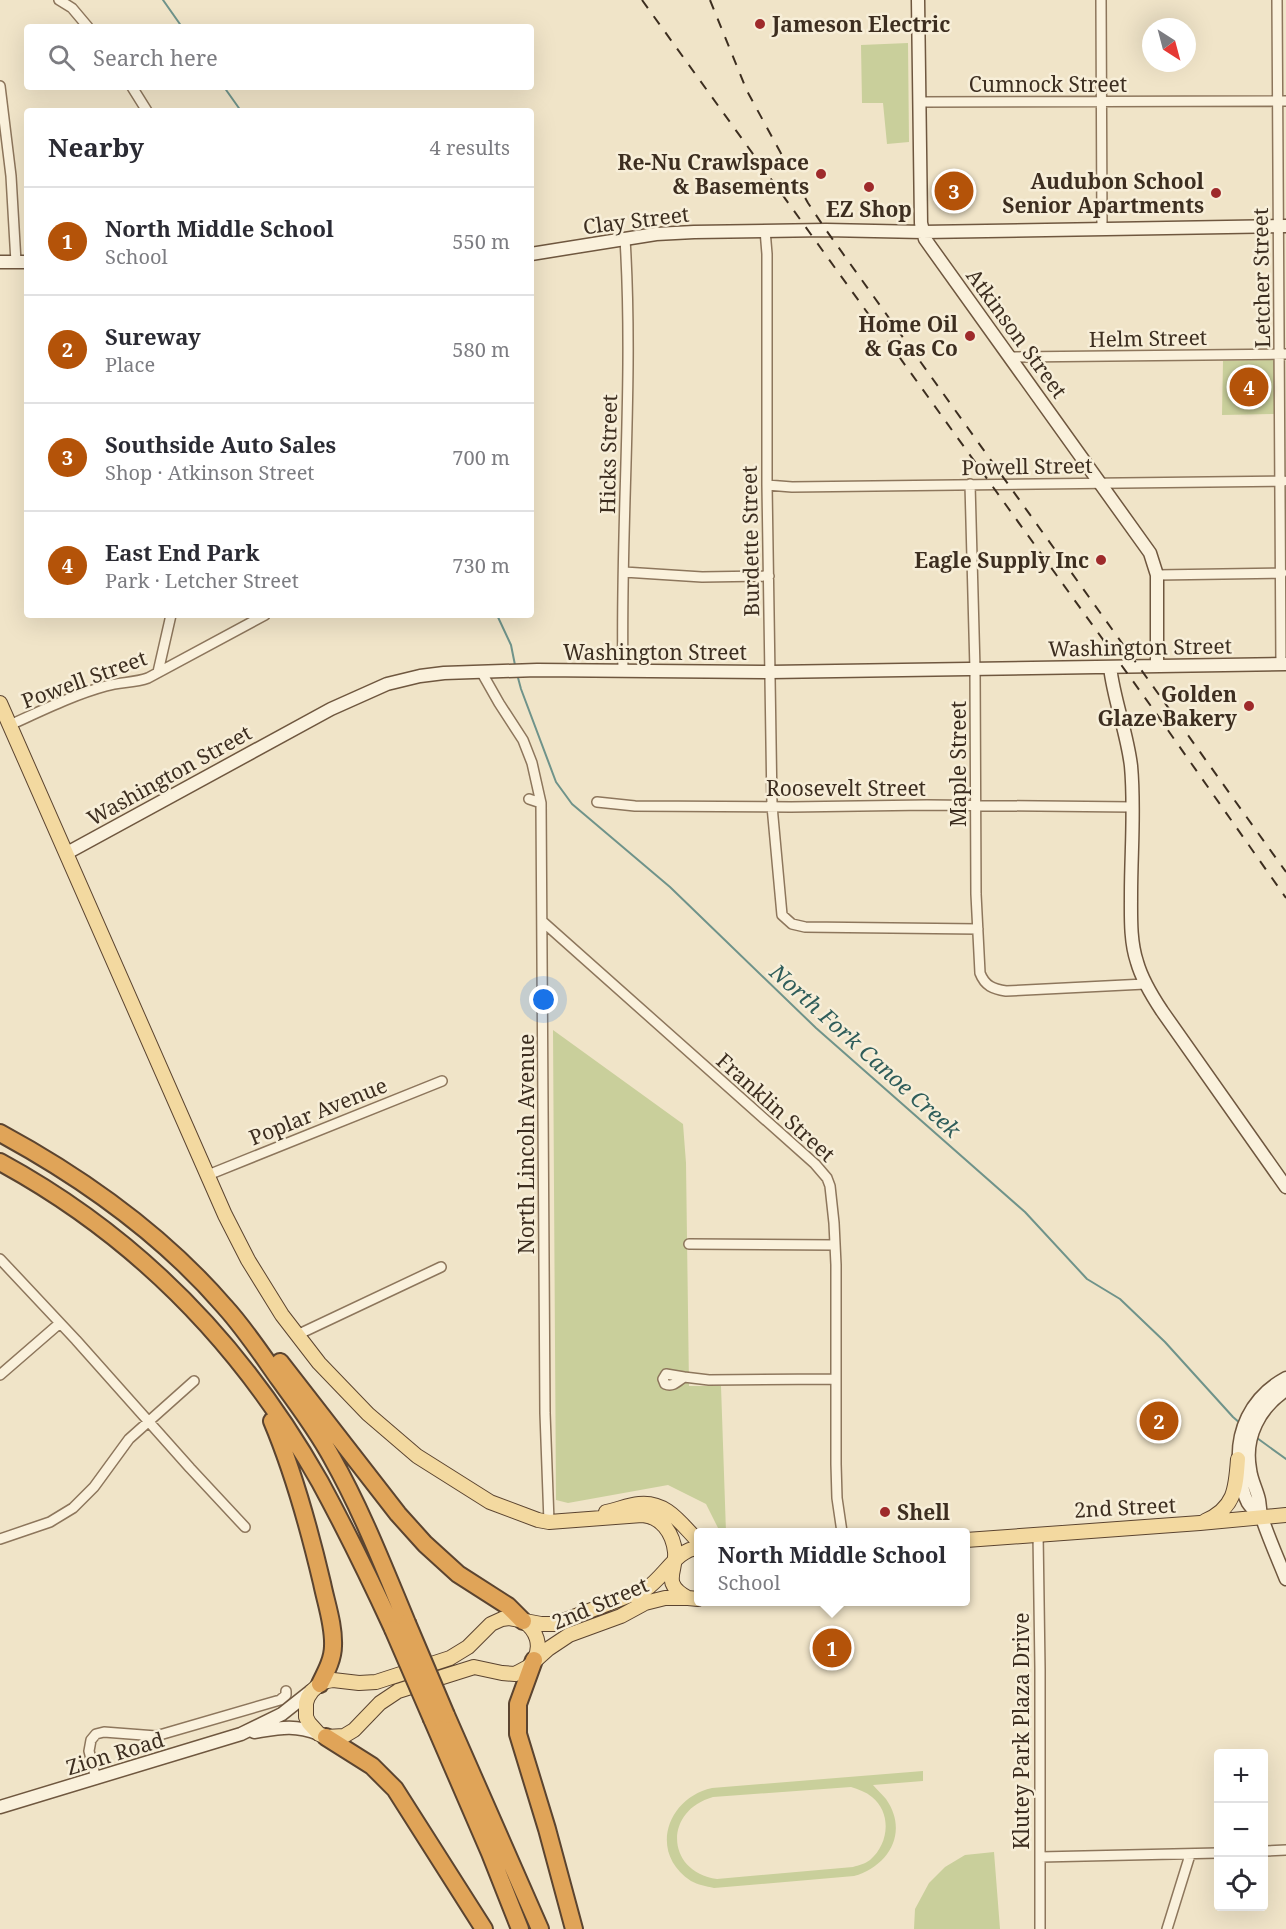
<!DOCTYPE html>
<html lang="en">
<head>
<meta charset="utf-8">
<style>
	:root { --surface:#fff; --page:#f7f7f7; --text:#2b2b33; --muted:#7c7c81; --line:#e1e1e2; --accent:#b45309 }
	body { margin:0; font-family:"Noto Serif",serif; background:var(--page); color:var(--text) }
	.controls { position:absolute; right:18px; bottom:18px; display:grid; overflow:hidden; border-radius:6px; box-shadow:0 6px 24px #0002 }
	.controls button { width:54px; height:54px; display:grid; place-items:center; padding:0; border:0; border-bottom:2px solid var(--line); background:var(--surface); color:var(--text); font:30px sans-serif }
	.compass { position:absolute; left:1142px; top:18px; width:54px; height:54px; border-radius:50%; background:var(--surface); box-shadow:0 6px 24px #0002; rotate:144deg }
	.you { position:absolute; left:544px; top:1000px; width:21px; height:21px; margin:-15px; border:4px solid #fff; border-radius:50%; background:#1a73e8; box-shadow:0 0 0 9px #1a73e833 }
	.badge { display:grid; place-items:center; width:39px; height:39px; border-radius:50%; background:var(--accent); color:#fff; font-size:20px; font-weight:700 }
	.pin { position:absolute; translate:-50% -50%; border:3px solid #fff; box-shadow:0 2px 6px #0006 }
	.popup { position:absolute; left:694px; top:1528px; width:276px; height:78px; box-sizing:border-box; display:grid; place-content:center; border-radius:6px; background:var(--surface); filter:drop-shadow(0 2px 4px #0005); font-size:20px; white-space:nowrap; color:var(--muted) }
	.popup b { font-size:22px; color:var(--text) }
	.popup::after { content:''; position:absolute; left:50%; top:100%; margin-left:-12px; border:12px solid transparent; border-top-color:var(--surface) }
	.list { margin:0; padding:0; list-style:none }
	h2 { display:flex; justify-content:space-between; align-items:center; height:78px; margin:0; padding:0 24px; font-size:26px }
	h2 small { font-size:20px; font-weight:400; color:var(--muted) }
	.list li { display:grid; grid-template-columns:39px 1fr auto; gap:18px; align-items:center; box-sizing:border-box; height:108px; padding:0 24px; border-top:2px solid var(--line) }
	.list b { display:block; font-size:22px; white-space:nowrap }
	.list p { margin:0; font-size:20px; white-space:nowrap; color:var(--muted) }
	.list em { font-size:20px; font-style:normal; color:var(--muted) }
	.icon { flex:none; width:33px; height:33px; fill:none; stroke:currentColor; stroke-width:2; stroke-linecap:round; stroke-linejoin:round }
	.map { position:relative; flex:none; width:1286px; height:1929px; overflow:hidden }
	.search { position:absolute; background:var(--surface); box-shadow:0 6px 24px #0002; left:24px; top:24px; width:510px; height:66px; display:flex; align-items:center; gap:15px; box-sizing:border-box; padding:0 21px; border-radius:6px; color:var(--muted); font-size:22px }
	.panel { position:absolute; background:var(--surface); box-shadow:0 6px 24px #0002; left:24px; top:108px; width:510px; height:510px; border-radius:6px }
	.map>svg:first-child { display:block }
	.green { fill:#c9cf9b; fill-rule:evenodd }
	.lines { fill:none; stroke-linecap:round; stroke-linejoin:round }
	.stream { stroke:#6f938a; stroke-width:2 }
	.street-casing { stroke:#8d765c; stroke-width:12 }
	.secondary-casing { stroke:#6f573f; stroke-width:15 }
	.primary-casing { stroke:#5b4430; stroke-width:16 }
	.highway-casing { stroke:#5b4430; stroke-width:20 }
	.street { stroke:#faf1dc; stroke-width:9 }
	.secondary { stroke:#faf1dc; stroke-width:12 }
	.primary { stroke:#f3d9a0; stroke-width:14 }
	.highway { stroke:#e0a458; stroke-width:16 }
	.rail { stroke:#3d2e20; stroke-width:2; stroke-dasharray:10 10; stroke-linecap:butt }
	.highway-bridge-casing { stroke:#5b4430; stroke-width:20; stroke-linecap:butt }
	.highway-bridge { stroke:#e0a458; stroke-width:16 }
	.poi-dot { fill:#9e2a2b; stroke:#f7eed8; stroke-width:2 }
	.labels { text-anchor:middle; dominant-baseline:central; stroke-width:5; stroke-linejoin:round; paint-order:stroke }
	.poi-label { font-size:21px; font-weight:bold; fill:#3d2e20; stroke:#f7eed8; text-anchor:end }
	.street-label { font-size:21px; fill:#3d2e20; stroke:#f7eed8 }
	.water-label { font-size:22px; font-style:italic; fill:#2f5d5a; stroke:#f7eed8 }
</style>
</head>
<body>
<div class="map">
<svg width="1286" height="1929" viewBox="0 0 1286 1929">
	<rect width="100%" height="100%" fill="#f0e4c8"/>
	<path class="green" d="M908,43L909,142L887,144L883,103H862L861,45Z
		M1276,360V414L1222,415L1223,361Z
		M553,1030L683,1124L686,1163L689,1386H721L726,1532H720L706,1504L668,1485L568,1503L556,1500Z
		M923,1771V1781L873,1785C877,1790 882,1794 886,1799C909,1832 889,1866 854,1876L714,1888C706,1886 698,1885 691,1881C648,1853 667,1798 712,1788ZM851,1787C858,1789 866,1792 872,1797C892,1813 889,1844 870,1860C865,1864 859,1865 853,1867L717,1879C666,1872 663,1811 713,1797Z
		M994,1852L1000,1929H914L915,1909L929,1883L945,1867L965,1855Z"/>
	<g class="lines">
		<path class="stream" d="M163,0L182,27
			M224,87L241,111
			M497,615L511,645L515,665
			M517,674L521,689L556,782L572,804L670,887L816,1028L1025,1212L1087,1279L1120,1299L1165,1342L1233,1417L1241,1424
			M1257,1438L1286,1459"/>
		<g class="street-casing">
			<path id="street" d="M59,0L72,8L88,27
				M1101,0L1102,230
				M1277,0L1281,664
				M0,86L11,176L16,262
				M132,87L147,111
				M919,102L1286,101
				M765,230L767,254V485L772,806L782,915L792,924L805,927L978,929
				M1010,357L1286,354
				M970,484L975,669L976,894L980,973C985,986 993,989 1006,991L1145,984
				M767,485L792,487L1284,481
				M624,572L702,577L769,576
				M1157,575L1282,573
				M623,670C620,527 634,383 625,239
				M158,672L171,615
				M482,673L499,703L523,740L532,763L541,803L545,1413L549,1522
				M10,725C41,711 73,695 106,686C120,682 134,683 148,678L265,615
				M529,799L541,803
				M597,802L635,806L791,807L927,805L1132,807
				M542,921L815,1164L827,1178L830,1186L834,1223L836,1265V1464L837,1498L842,1532
				M208,1175L442,1081
				M689,1244L835,1245
				M0,1259L76,1340L190,1468L245,1527
				M297,1335L441,1267
				M666,1374L684,1377C677,1382 673,1387 665,1384L663,1379Z
				M0,1375L60,1323
				M684,1377L709,1380L835,1379
				M1038,1533L1040,1669V1929
				M0,1539L50,1522L73,1508L94,1487L129,1439L194,1381
				M96,1779L89,1751L91,1740L96,1734L104,1732L156,1736L280,1700L286,1695V1691
				M1264,1851L1286,1850
				M1040,1857L1218,1853
				M1167,1929L1190,1855"/>
		</g>
		<g class="secondary-casing">
			<path id="secondary" d="M918,0L921,223L925,239L1150,553L1157,575V666
				M531,254L656,234L694,232L826,230L923,232L1286,226
				M0,262H27
				M1110,667C1114,701 1127,732 1131,766C1135,808 1131,852 1131,894C1131,917 1130,941 1137,962C1142,980 1152,996 1162,1011L1286,1187
				M67,853L331,709L387,684L420,676L444,673L537,670L770,672L1286,664
				M1286,1390C1260,1407 1244,1437 1250,1469C1251,1480 1257,1490 1259,1500C1260,1506 1260,1513 1262,1518C1269,1539 1278,1559 1286,1579
				M1261,1517C1257,1513 1251,1508 1248,1503C1243,1494 1241,1482 1240,1472C1234,1432 1251,1397 1286,1378
				M254,1732C279,1728 294,1724 319,1734
				M0,1807L241,1734L282,1714L311,1691"/>
		</g>
		<g class="primary-casing">
			<path id="primary" d="M0,703L225,1215L248,1260L282,1315L319,1363L368,1414L417,1456L490,1502L538,1520L549,1522L642,1515C661,1516 673,1533 675,1552C677,1571 660,1583 688,1598
				M606,1512C617,1510 628,1505 639,1504C667,1501 681,1524 698,1541
				M1205,1521C1235,1508 1236,1488 1238,1459
				M966,1540L1200,1523L1286,1515
				M698,1548C677,1549 665,1576 646,1589L555,1624H541L509,1618L502,1619L491,1624L468,1647L450,1658L376,1682L359,1683L333,1680L322,1682L312,1691L308,1697L306,1703V1717L309,1723L319,1734L326,1737L344,1736L354,1730L380,1703L398,1691L474,1667L502,1673L515,1674L528,1667L548,1649L569,1635L621,1616L645,1603L665,1598H688L698,1599
				M523,1621C537,1630 542,1646 534,1660"/>
		</g>
		<g class="highway-casing">
			<path id="highway" d="M0,1133C83,1178 163,1235 225,1307C245,1329 262,1355 279,1379C298,1405 317,1430 332,1458C362,1511 384,1568 407,1623
				M0,1162C138,1237 243,1346 320,1482C346,1530 370,1579 393,1629
				M280,1362L398,1514L425,1544L458,1574L508,1606L523,1621
				M272,1421C294,1473 309,1528 322,1583C326,1603 334,1625 333,1646C333,1659 326,1672 320,1684
				M534,1660L518,1704V1734L547,1829L574,1929
				M446,1715L540,1929
				M432,1719L490,1853L520,1929
				M326,1737L372,1766L395,1789L484,1929"/>
		</g>
		<use href="#street" class="street"/>
		<use href="#secondary" class="secondary"/>
		<use href="#primary" class="primary"/>
		<use href="#highway" class="highway"/>
		<path class="rail" d="M642,0L1153,709L1286,898
			M710,0L747,91L808,203L826,230L1286,872"/>
		<g class="highway-bridge-casing">
			<path id="highway-bridge" d="M407,1623L446,1715
				M393,1629L432,1719"/>
		</g>
		<use href="#highway-bridge" class="highway-bridge"/>
	</g>
	<g class="poi-dot">
		<circle cx="760" cy="24" r="6"/>
		<circle cx="821" cy="174" r="6"/>
		<circle cx="869" cy="187" r="6"/>
		<circle cx="1216" cy="193" r="6"/>
		<circle cx="970" cy="336" r="6"/>
		<circle cx="1101" cy="560" r="6"/>
		<circle cx="1249" cy="706" r="6"/>
		<circle cx="885" cy="1512" r="6"/>
	</g>
	<g class="labels">
		<g class="poi-label">
			<text x="772" y="24" text-anchor="start">Jameson Electric</text>
			<text x="809" y="162">Re-Nu Crawlspace<tspan x="809" dy="24">&amp; Basements</tspan></text>
			<text x="1204" y="181">Audubon School<tspan x="1204" dy="24">Senior Apartments</tspan></text>
			<text x="869" y="209" text-anchor="middle">EZ Shop</text>
			<text x="958" y="324">Home Oil<tspan x="958" dy="24">&amp; Gas Co</tspan></text>
			<text x="1089" y="560">Eagle Supply Inc</text>
			<text x="1237" y="694">Golden<tspan x="1237" dy="24">Glaze Bakery</tspan></text>
			<text x="897" y="1512" text-anchor="start">Shell</text>
		</g>
		<g class="street-label">
			<text x="1048" y="84">Cumnock Street</text>
			<text transform="translate(636 220) rotate(-7)">Clay Street</text>
			<text transform="translate(1261 278) rotate(-91)">Letcher Street</text>
			<text transform="translate(1017 333) rotate(54)">Atkinson Street</text>
			<text transform="translate(1148 338) rotate(-1)">Helm Street</text>
			<text transform="translate(608 454) rotate(-89)">Hicks Street</text>
			<text transform="translate(1027 466) rotate(-1)">Powell Street</text>
			<text transform="translate(750 541) rotate(-91)">Burdette Street</text>
			<text transform="translate(1140 647) rotate(-1)">Washington Street</text>
			<text x="655" y="652">Washington Street</text>
			<text transform="translate(84 679) rotate(-20)">Powell Street</text>
			<text transform="translate(958 764) rotate(-90)">Maple Street</text>
			<text transform="translate(169 775) rotate(-29)">Washington Street</text>
			<text x="846" y="788">Roosevelt Street</text>
			<text transform="translate(776 1107) rotate(42)">Franklin Street</text>
			<text transform="translate(318 1111) rotate(-22)">Poplar Avenue</text>
			<text transform="translate(526 1144) rotate(-90)">North Lincoln Avenue</text>
			<text transform="translate(1125 1507) rotate(-3)">2nd Street</text>
			<text transform="translate(600 1603) rotate(-23)">2nd Street</text>
			<text transform="translate(1021 1731) rotate(-90)">Klutey Park Plaza Drive</text>
			<text transform="translate(115 1753) rotate(-17)">Zion Road</text>
		</g>
		<g class="water-label">
			<text transform="translate(866 1050) rotate(42)">North Fork Canoe Creek</text>
		</g>
	</g>
</svg>
<div class="controls">
<button>+</button>
<button>−</button>
<button><svg class="icon" aria-label="locate" viewBox="0 0 24 24"><circle cx="12" cy="12" r="6"/><path d="M12 2v4M12 18v4M2 12h4M18 12h4"/></svg></button>
</div>
<svg class="compass" viewBox="-18 -18 36 36"><path d="M0-13l5 13h-10z" fill="#e53935"/><path d="M0 13l5-13h-10z" fill="#7c7c81"/></svg>
<div class="you"></div>
<div class="pin badge" style="left:832px;top:1648px">1</div>
<div class="popup"><b>North Middle School</b>School</div>
<div class="pin badge" style="left:1159px;top:1421px">2</div>
<div class="pin badge" style="left:954px;top:191px">3</div>
<div class="pin badge" style="left:1249px;top:387px">4</div>
<div class="search"><svg class="icon" aria-label="search" viewBox="0 0 24 24"><circle cx="10" cy="10" r="6"/><path d="M15 15l6 6"/></svg>Search here</div>
<section class="panel">
<h2>Nearby<small>4 results</small></h2>
<ul class="list">
<li><span class="badge">1</span><div><b>North Middle School</b><p>School</p></div><em>550 m</em></li>
<li><span class="badge">2</span><div><b>Sureway</b><p>Place</p></div><em>580 m</em></li>
<li><span class="badge">3</span><div><b>Southside Auto Sales</b><p>Shop · Atkinson Street</p></div><em>700 m</em></li>
<li><span class="badge">4</span><div><b>East End Park</b><p>Park · Letcher Street</p></div><em>730 m</em></li>
</ul>
</section>
</div>
</body>
</html>
